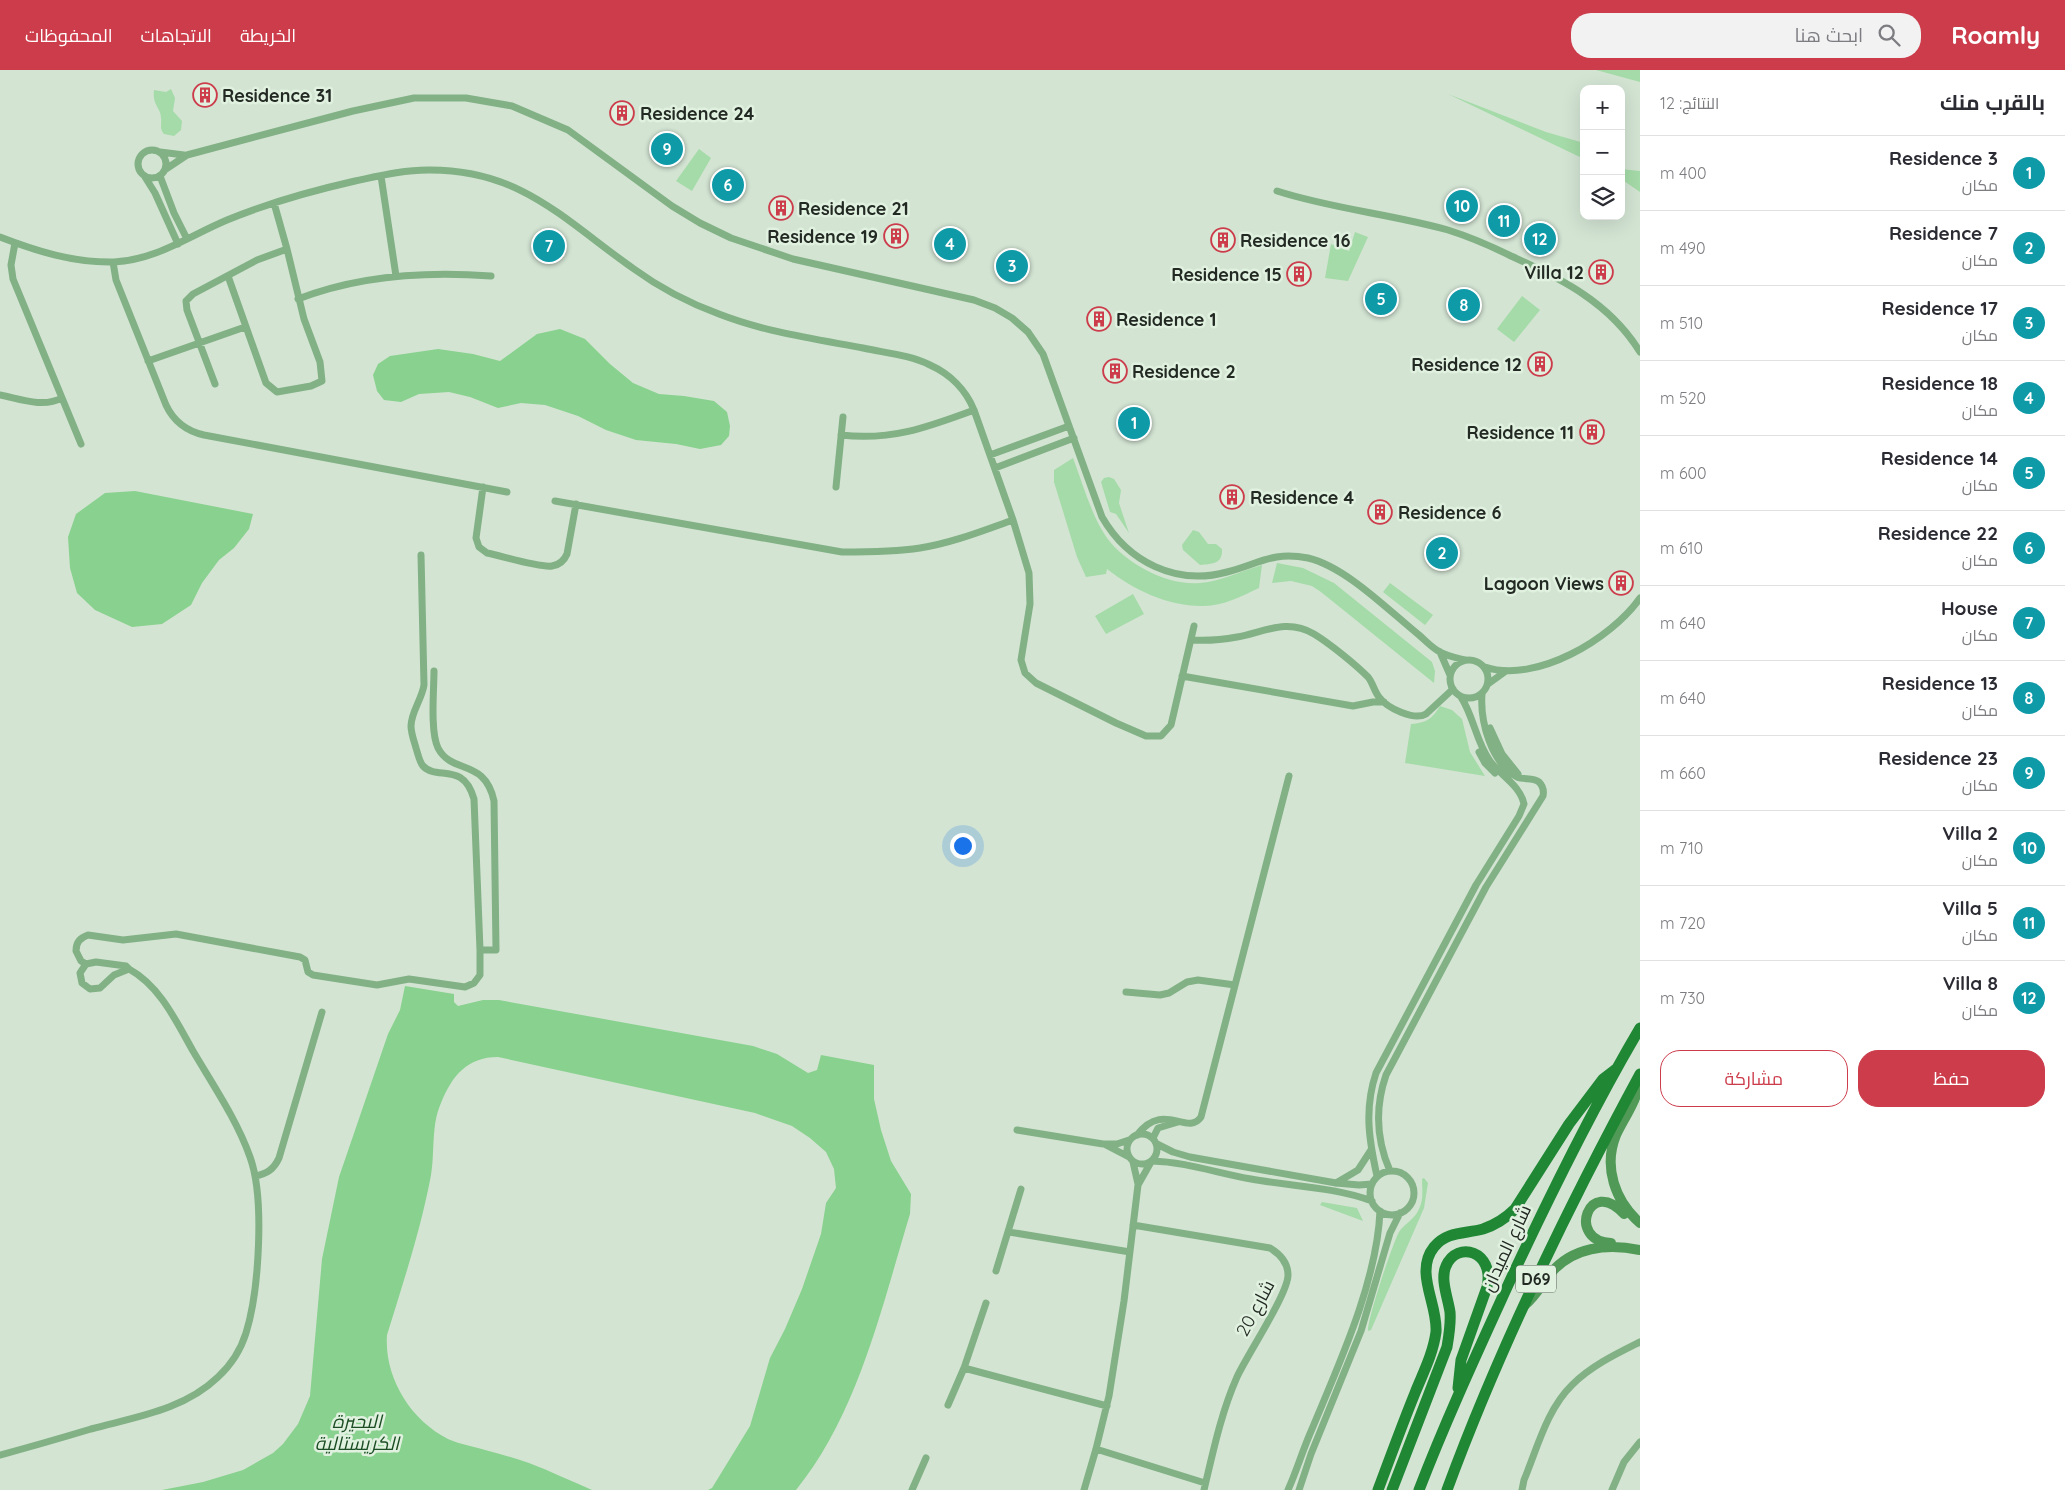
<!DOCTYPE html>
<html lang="ar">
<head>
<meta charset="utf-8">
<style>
	:root { --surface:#fff; --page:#f2f2f3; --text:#2b2b33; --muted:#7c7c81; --line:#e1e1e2; --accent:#cc3c4b }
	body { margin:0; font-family:Quicksand,Cairo,sans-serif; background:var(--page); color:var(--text); direction:rtl }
	.controls { position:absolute; right:15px; top:15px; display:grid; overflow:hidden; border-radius:10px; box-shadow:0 5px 20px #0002 }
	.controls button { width:45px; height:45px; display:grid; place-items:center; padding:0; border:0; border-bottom:1px solid var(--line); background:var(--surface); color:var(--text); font:25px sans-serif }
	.you { position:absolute; left:962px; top:775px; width:18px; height:18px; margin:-12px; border:4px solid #fff; border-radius:50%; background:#1a73e8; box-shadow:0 0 0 8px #1a73e833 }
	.badge { display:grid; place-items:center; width:32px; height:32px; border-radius:50%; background:var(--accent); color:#fff; font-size:16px; font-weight:700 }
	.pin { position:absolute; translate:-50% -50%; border:2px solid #fff; box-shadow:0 1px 5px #0006 }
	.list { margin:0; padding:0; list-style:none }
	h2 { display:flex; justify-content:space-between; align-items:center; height:65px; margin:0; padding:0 20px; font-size:21px }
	h2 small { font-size:16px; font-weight:400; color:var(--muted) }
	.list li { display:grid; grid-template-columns:32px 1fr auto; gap:15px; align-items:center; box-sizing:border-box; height:75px; padding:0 20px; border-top:1px solid var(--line) }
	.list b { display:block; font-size:19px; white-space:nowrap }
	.list p { margin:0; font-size:16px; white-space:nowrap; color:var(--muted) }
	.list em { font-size:16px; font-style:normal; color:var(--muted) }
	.actions { display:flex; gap:10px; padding:15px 20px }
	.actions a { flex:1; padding:11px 0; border:1px solid var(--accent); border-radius:20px; text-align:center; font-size:18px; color:var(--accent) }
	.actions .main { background:var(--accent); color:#fff }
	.icon { flex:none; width:28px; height:28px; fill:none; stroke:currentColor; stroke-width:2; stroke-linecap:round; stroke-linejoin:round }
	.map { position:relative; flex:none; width:1640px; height:1420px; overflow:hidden; direction:ltr }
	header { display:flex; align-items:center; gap:30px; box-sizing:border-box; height:70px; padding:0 25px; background:var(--accent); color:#fff }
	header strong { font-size:24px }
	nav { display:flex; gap:28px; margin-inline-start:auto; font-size:18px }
	.search { width:350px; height:45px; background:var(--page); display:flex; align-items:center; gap:12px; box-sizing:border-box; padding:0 18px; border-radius:20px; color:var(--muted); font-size:19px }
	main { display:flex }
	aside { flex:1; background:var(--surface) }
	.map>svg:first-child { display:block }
	.green { fill:#a5dba8 }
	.water { fill:#89d18e }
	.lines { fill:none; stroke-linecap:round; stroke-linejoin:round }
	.street { stroke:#82b185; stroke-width:7 }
	.secondary { stroke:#509957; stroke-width:10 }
	.primary { stroke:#208734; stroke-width:11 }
	.labels { text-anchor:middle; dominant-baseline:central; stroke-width:5; stroke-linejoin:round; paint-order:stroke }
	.shield { fill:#e0f1e0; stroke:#5c655c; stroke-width:1 }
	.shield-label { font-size:16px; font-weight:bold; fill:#232923 }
	.poi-label { font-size:18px; font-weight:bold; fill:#232923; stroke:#e0f1e0; text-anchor:start }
	.street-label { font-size:18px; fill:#232923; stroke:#e0f1e0 }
	.water-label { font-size:19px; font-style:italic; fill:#1c4e23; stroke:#e0f1e0 }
</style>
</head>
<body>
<header>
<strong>Roamly</strong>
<div class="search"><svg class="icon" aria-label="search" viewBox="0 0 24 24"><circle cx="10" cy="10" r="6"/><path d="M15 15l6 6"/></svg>ابحث هنا</div>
<nav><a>الخريطة</a><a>الاتجاهات</a><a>المحفوظات</a></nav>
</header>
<main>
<aside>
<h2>بالقرب منك<small>النتائج: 12</small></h2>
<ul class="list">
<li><span class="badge" style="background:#0f9aa8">1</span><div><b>Residence 3</b><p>مكان</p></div><em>400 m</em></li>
<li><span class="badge" style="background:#0f9aa8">2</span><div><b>Residence 7</b><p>مكان</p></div><em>490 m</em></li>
<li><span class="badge" style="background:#0f9aa8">3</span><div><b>Residence 17</b><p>مكان</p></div><em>510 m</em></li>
<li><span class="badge" style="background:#0f9aa8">4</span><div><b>Residence 18</b><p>مكان</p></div><em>520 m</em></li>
<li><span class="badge" style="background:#0f9aa8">5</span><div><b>Residence 14</b><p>مكان</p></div><em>600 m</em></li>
<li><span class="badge" style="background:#0f9aa8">6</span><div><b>Residence 22</b><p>مكان</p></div><em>610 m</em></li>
<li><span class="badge" style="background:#0f9aa8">7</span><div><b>House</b><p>مكان</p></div><em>640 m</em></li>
<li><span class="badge" style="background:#0f9aa8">8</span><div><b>Residence 13</b><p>مكان</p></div><em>640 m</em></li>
<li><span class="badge" style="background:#0f9aa8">9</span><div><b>Residence 23</b><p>مكان</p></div><em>660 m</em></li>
<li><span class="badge" style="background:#0f9aa8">10</span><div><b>Villa 2</b><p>مكان</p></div><em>710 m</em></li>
<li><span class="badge" style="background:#0f9aa8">11</span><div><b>Villa 5</b><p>مكان</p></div><em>720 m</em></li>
<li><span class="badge" style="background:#0f9aa8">12</span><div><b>Villa 8</b><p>مكان</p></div><em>730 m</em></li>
</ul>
<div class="actions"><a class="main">حفظ</a><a>مشاركة</a></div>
</aside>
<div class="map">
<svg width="1640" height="1420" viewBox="0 0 1640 1420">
	<rect width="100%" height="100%" fill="#d3e4d3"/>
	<path class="green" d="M1596,0H1640V12Z
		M171,19L175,28L173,41L182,51L181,60L174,66L164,64C159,58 162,55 161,48C161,37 152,36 154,20L166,22Z
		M1448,24L1546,62L1584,73V89Z
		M699,79L711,88L692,121L676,111Z
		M1621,99L1640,101V122L1621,109Z
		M1355,162L1368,167L1348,211L1325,208L1331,174L1349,181Z
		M1522,226L1540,240L1514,272L1497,259Z
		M1073,388C1083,414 1091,445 1107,468C1126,494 1168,516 1200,513C1222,511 1241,501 1262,495L1259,518C1242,526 1223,536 1204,536C1169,537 1134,520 1107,499L1106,504L1086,507L1077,487L1054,412V400Z
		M1109,407L1114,409L1121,420L1119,433L1129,463L1116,444L1110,442L1101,412L1104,408Z
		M1193,460L1199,462L1208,474H1216L1222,479C1223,494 1212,494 1200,495L1183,480L1182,475Z
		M1277,493L1303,498L1334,513L1432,592L1435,601L1434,613L1321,522L1312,516L1291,511L1272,513Z
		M1390,513L1433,545L1425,555L1383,522Z
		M1133,524L1144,544L1106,564L1095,546Z
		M1440,636L1452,640L1462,649L1470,682L1485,706L1405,693L1411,654C1426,653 1432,649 1440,636Z
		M1424,1108L1428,1113L1424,1138L1371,1260L1368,1261C1367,1250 1392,1175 1399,1162C1405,1153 1415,1149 1419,1139C1424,1129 1422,1119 1422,1109Z
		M1322,1132L1357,1138L1363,1151L1320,1135Z"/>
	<path class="water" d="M560,259L585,269L610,294L633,313L659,324L684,326L714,331L727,342L730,356L729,366L721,375L700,379L676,374L636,370L606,360L578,346L545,335L521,333L498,338L470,327L449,322L419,324L401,332L384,330L377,321L373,305L378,294L390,286L438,279L473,284L500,291L537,264Z
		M135,421L253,444L249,459L234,478L219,490L202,513L191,535L162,554L132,557L95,540L77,523L70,498L68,467L76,444L105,423Z
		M405,916L454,924V932L458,936L483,930H499L753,976L777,984L808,1003L817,1000L821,985L874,995V1029L881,1060L891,1091L911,1124L910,1144C882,1236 858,1344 796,1420H708L712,1418L750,1356L770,1288L785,1259L802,1219L821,1164L826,1133L836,1118L834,1099L826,1082L810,1068L792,1056L755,1043L498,987C467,987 452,1006 441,1033C431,1055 435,1082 431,1105C421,1159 403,1213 387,1265C384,1307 410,1350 448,1369C454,1372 463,1374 470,1376C489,1381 509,1386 529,1393C550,1401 571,1411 592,1420H162L203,1412L243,1400L273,1383L283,1374L298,1354L310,1326L322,1189L339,1107L388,964L400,940Z"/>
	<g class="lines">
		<path class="street" d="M138 94a14 14 0 1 1 28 0a14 14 0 1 1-28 0Z
			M160,82L184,85
			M166,99L187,85L353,41L414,28H466L512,36L568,60L672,136L700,153L731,168L793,189L974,230L995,238L1012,248L1028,262L1043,284L1102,447C1128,492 1176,516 1227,502C1259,494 1272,481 1308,488C1346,497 1388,540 1419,565C1426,571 1432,578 1440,582C1447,586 1457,588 1465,590
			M160,106L174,143L187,169
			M381,106L396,206
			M145,107L155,123L178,174
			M1277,121C1333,139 1391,144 1448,160C1470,167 1491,176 1511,186C1562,209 1610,233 1640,282
			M274,133L287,179
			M0,167C36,181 74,193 114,192C156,190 189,166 227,150C268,133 311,121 355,111C379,106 403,100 428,100C521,99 564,150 634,199C660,218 689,233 719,244C765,262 815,269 863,278C886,283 910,285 930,295C950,304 966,320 974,340L1013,450L1029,503L1030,534L1021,590L1025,603L1036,613L1116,653L1146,666H1161L1171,655L1194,556
			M15,173L11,195L13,209L81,374
			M113,192L116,210L166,335C174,352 186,361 204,365L507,422
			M298,229C360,205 425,201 491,206
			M148,291L245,257
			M215,314L187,240L186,231L193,224L257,190L287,179L304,249L320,292L322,311L311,316L277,322L266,313L228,206
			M0,325C20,329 43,338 62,328
			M841,365C891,371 928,357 974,340
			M990,385L1069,356
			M995,398L1074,368
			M483,417L476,468L479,477L487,483C502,486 539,498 552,496C559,495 564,491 567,484L576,434
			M836,417L843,347
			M555,431L842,482C868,482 894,482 920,478C952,473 982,461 1013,450
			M1191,570C1206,571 1221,570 1237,567C1264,562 1287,548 1314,564C1329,573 1355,594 1368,607C1373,613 1374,621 1379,627C1387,638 1414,651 1426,644L1453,619
			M1440,582L1450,605
			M1450 609a19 19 0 1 1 38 0a19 19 0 1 1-38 0Z
			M1485,597C1536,614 1611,569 1640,528
			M434,601C434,619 430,662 438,678C452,705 485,688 494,731L496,880H480
			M1182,606L1353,636L1373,632H1384
			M1488,614L1506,601
			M1490,658L1502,684L1518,704
			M1479,682L1485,693L1495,703
			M96,892L126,896L129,899L114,905L100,918L90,919L82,913L80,903L86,894Z
			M86,894L81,891L76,881C76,872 80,868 88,865L123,870L176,864L300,887L305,890L308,902L313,905L377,915L409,909L465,917L474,913L480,905V880L474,729C463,691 437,711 423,696C419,691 418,684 416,678C414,671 411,663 411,656C411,642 422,629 424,615L421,485
			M1126,922L1160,925L1169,923L1187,912L1198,910L1235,915
			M1017,1060L1103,1074H1117L1129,1070
			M1127 1079a15 15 0 1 1 30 0a15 15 0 1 1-30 0Z
			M1137,1065C1164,1030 1187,1067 1201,1047L1289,706
			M1153,1068L1158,1058L1178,1052
			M1157,1074L1173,1082L1190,1087L1336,1113L1359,1115L1372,1114
			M1106,1075L1129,1087
			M1152,1091C1186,1092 1217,1103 1251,1109C1289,1116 1335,1117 1372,1131
			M1133,1092L1138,1114
			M1390,1101C1376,1069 1375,1037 1386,1005L1486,817L1543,726C1544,721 1543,716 1539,712C1533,707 1524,710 1517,707C1491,693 1480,651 1482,624
			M1370 1123a22 22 0 1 1 44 0a22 22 0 1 1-44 0Z
			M255,1106C267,1104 274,1099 279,1088L322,942
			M1377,1106C1369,1070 1364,1039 1376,1003L1476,815L1519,746L1524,734C1520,715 1501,706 1490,691C1476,672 1474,647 1461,627
			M1336,1113L1358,1100L1371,1080
			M1133,1155L1270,1178C1280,1184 1288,1193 1288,1205C1288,1224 1247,1285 1237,1307C1221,1343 1213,1382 1204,1420
			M1009,1162L1130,1182
			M996,1201L1021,1119
			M964,1298L1107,1336
			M948,1335L964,1298L986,1233
			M1096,1379L1205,1413
			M0,1385C30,1377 61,1368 91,1359C135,1347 184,1340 218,1307C231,1295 241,1279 246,1263C259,1221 265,1128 250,1087C237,1050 213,1015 193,981C176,951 160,916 129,899
			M912,1420L926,1388
			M1084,1420L1096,1379L1109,1326L1124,1231L1138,1115L1151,1092
			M1288,1420C1297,1400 1303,1379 1312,1359C1339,1294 1377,1212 1380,1141
			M1299,1420L1311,1384L1361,1261L1390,1163L1400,1143
			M1522,1420L1524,1410C1537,1379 1547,1339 1572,1315C1591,1296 1616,1284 1640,1272
			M1612,1420L1624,1392L1640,1372"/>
		<path class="secondary" d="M1640,1008C1638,1030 1625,1046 1616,1065C1603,1097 1615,1131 1640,1153
			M1611,1173C1566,1171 1589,1105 1624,1144
			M1525,1235C1536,1226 1541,1215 1550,1204C1572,1177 1607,1173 1640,1180"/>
		<path class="primary" d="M1378,1420C1390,1388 1402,1355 1415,1323C1423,1303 1433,1284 1436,1262C1438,1234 1414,1202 1434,1177C1447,1161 1465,1164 1483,1159C1495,1155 1506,1148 1515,1139L1569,1054L1603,1009L1616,999
			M1392,1420L1447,1277C1449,1265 1451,1254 1450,1242C1448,1228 1440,1209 1446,1196C1457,1170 1495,1181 1487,1217L1461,1290L1458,1318
			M1419,1420C1446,1350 1477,1283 1508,1215C1549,1127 1591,1041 1640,958
			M1447,1420C1500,1276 1567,1139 1640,1004"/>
	</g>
	<defs>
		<g id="building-ring" transform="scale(1.25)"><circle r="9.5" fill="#e0f1e0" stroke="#cc3c4b" stroke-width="1.5"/><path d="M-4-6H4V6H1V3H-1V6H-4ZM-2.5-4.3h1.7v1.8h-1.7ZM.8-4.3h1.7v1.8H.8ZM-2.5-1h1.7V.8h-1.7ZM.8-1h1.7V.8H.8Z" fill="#cc3c4b"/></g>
	</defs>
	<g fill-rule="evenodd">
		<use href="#building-ring" x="205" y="25"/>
		<use href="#building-ring" x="622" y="43"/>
		<use href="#building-ring" x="781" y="138"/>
		<use href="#building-ring" x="896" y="166"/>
		<use href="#building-ring" x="1223" y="170"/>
		<use href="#building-ring" x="1601" y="202"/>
		<use href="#building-ring" x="1299" y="204"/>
		<use href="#building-ring" x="1099" y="249"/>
		<use href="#building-ring" x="1540" y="294"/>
		<use href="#building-ring" x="1115" y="301"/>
		<use href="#building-ring" x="1592" y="362"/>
		<use href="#building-ring" x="1232" y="427"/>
		<use href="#building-ring" x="1380" y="442"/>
		<use href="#building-ring" x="1621" y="513"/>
	</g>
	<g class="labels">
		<rect class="shield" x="1516" y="1195.5" width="40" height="27" rx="4"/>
		<g class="shield-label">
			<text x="1536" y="1209">D69</text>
		</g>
		<g class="poi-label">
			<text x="222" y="25">Residence 31</text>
			<text x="640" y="43">Residence 24</text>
			<text x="798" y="138">Residence 21</text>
			<text x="878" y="166" text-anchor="end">Residence 19</text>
			<text x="1240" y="170">Residence 16</text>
			<text x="1584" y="202" text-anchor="end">Villa 12</text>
			<text x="1282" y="204" text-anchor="end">Residence 15</text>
			<text x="1116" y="249">Residence 1</text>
			<text x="1522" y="294" text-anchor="end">Residence 12</text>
			<text x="1132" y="301">Residence 2</text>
			<text x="1574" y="362" text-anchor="end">Residence 11</text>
			<text x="1250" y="427">Residence 4</text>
			<text x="1398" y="442">Residence 6</text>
			<text x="1604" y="513" text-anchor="end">Lagoon Views</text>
		</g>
		<g class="street-label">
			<text transform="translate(1506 1178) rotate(-65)">شارع الميدان</text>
			<text transform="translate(1255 1238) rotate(-62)">شارع 20</text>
		</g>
		<g class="water-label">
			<text x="357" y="1351">البحيرة<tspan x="357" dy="22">الكريستالية</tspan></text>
		</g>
	</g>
</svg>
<div class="controls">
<button>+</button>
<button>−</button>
<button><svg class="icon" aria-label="layers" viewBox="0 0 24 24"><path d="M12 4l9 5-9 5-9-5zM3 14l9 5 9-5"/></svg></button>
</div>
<div class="you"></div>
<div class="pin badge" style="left:1134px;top:353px;background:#0f9aa8">1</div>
<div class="pin badge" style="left:1442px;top:483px;background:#0f9aa8">2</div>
<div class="pin badge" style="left:1012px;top:196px;background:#0f9aa8">3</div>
<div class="pin badge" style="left:950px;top:174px;background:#0f9aa8">4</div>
<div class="pin badge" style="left:1381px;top:229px;background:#0f9aa8">5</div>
<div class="pin badge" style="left:728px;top:115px;background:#0f9aa8">6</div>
<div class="pin badge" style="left:549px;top:176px;background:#0f9aa8">7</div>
<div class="pin badge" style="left:1464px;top:235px;background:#0f9aa8">8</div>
<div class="pin badge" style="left:667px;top:79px;background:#0f9aa8">9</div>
<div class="pin badge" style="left:1462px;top:136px;background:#0f9aa8">10</div>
<div class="pin badge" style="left:1504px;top:151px;background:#0f9aa8">11</div>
<div class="pin badge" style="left:1540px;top:169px;background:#0f9aa8">12</div>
</div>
</main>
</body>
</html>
